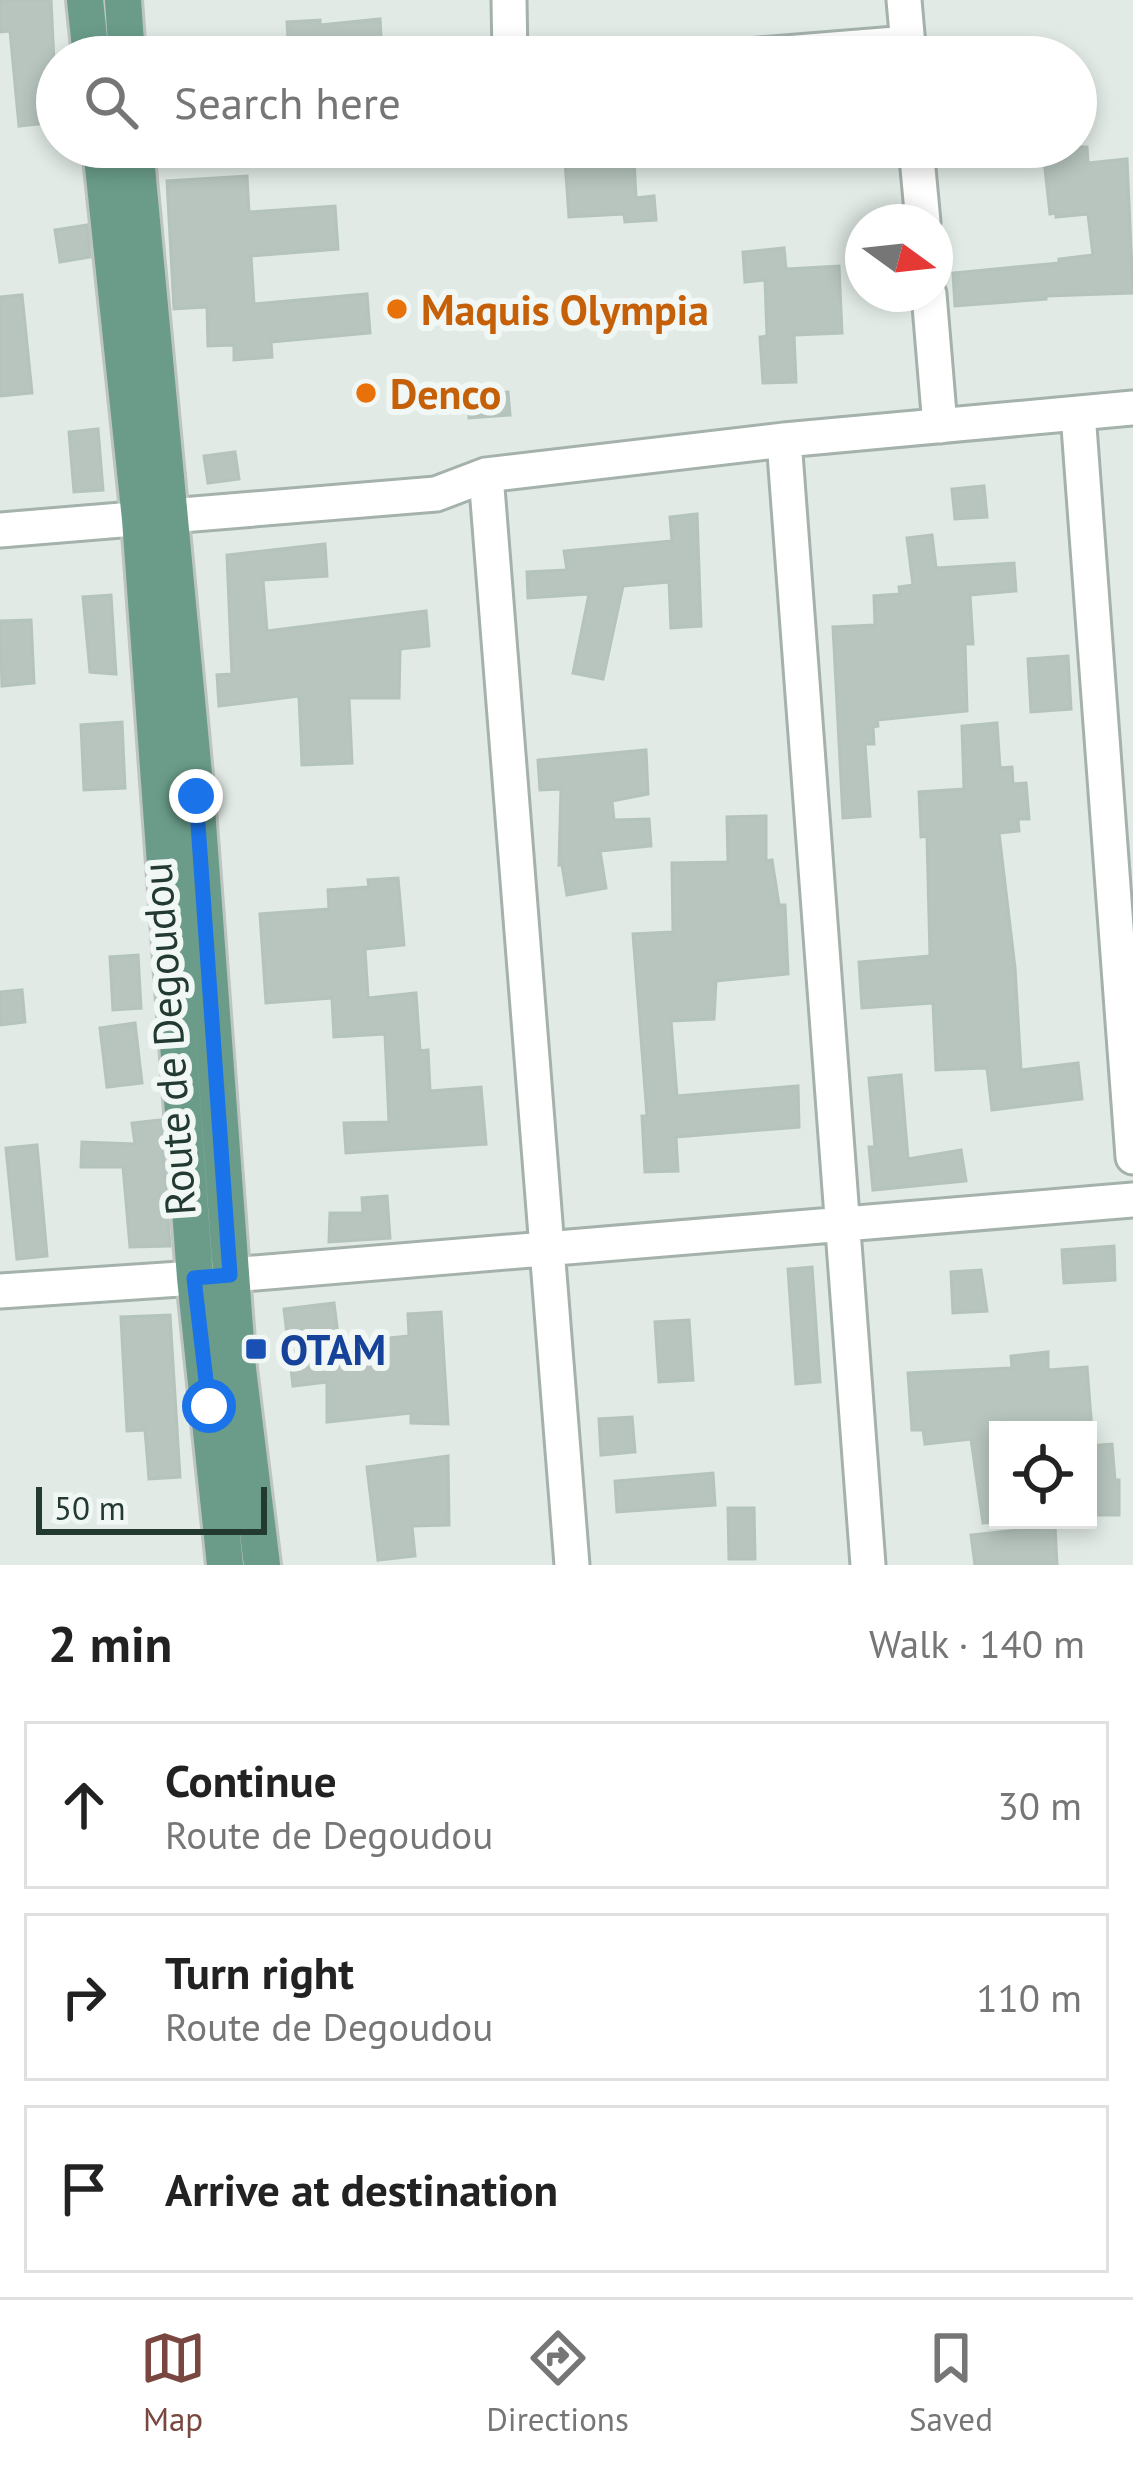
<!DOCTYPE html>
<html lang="en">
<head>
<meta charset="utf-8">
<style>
	:root { --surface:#fff; --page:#f6f6f6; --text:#222; --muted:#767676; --line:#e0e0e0; --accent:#7a4740 }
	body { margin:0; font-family:"PT Sans",sans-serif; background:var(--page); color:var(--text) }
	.controls { position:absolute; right:36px; bottom:36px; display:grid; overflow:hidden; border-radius:0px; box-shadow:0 6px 18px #0003 }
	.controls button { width:108px; height:108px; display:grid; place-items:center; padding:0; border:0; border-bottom:3px solid var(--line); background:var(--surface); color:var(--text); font:60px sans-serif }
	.compass { position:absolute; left:845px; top:204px; width:108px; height:108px; border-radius:50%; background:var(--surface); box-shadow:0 6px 18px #0003; rotate:105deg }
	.scale { position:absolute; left:36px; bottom:30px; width:231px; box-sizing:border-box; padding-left:12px; border:6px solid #233a31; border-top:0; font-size:33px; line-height:42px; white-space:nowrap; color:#233a31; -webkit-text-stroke:9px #f1f7f4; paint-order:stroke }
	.stop { position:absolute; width:36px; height:36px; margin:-27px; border:9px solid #1a73e8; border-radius:50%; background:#fff }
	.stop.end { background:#1a73e8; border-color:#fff; box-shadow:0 3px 12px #0008 }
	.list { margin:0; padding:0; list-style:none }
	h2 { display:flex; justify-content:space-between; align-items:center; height:156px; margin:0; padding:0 48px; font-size:51px }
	h2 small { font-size:39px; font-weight:400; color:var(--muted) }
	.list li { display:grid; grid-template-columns:78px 1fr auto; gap:36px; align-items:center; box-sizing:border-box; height:168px; margin:0 24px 24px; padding:0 24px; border:3px solid var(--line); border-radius:0px }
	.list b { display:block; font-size:45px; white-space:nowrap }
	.list p { margin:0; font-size:39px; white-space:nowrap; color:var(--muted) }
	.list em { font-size:39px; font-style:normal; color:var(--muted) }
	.icon { flex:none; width:66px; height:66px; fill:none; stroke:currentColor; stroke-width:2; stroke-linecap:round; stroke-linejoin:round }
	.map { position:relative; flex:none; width:1133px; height:1565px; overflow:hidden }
	.search { position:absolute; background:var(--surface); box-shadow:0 6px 18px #0003; left:36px; right:36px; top:36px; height:132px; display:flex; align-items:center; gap:30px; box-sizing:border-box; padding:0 42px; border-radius:66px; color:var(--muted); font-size:45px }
	.sheet { height:732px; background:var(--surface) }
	nav { display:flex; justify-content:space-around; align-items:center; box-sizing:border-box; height:168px; border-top:3px solid var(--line); background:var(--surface); font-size:33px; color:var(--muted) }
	nav a { display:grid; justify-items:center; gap:6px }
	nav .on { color:var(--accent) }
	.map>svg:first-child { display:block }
	.building { fill:#b7c5be; stroke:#b4c3bb; stroke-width:3 }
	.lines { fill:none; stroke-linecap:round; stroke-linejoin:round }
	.minor-casing { stroke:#a4b2ab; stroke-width:39 }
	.primary-casing { stroke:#bdc4c1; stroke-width:42 }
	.minor { stroke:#fff; stroke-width:33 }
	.primary { stroke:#6a9c89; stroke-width:36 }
	.route { stroke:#1a73e8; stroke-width:15 }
	.food-dot { fill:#e8710a; stroke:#f1f7f4; stroke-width:4.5 }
	.transit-dot { fill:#1a4fb4; stroke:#f1f7f4; stroke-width:4.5 }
	.labels { text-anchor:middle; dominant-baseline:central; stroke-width:12; stroke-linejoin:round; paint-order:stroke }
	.food-label { font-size:42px; font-weight:bold; fill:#c56008; stroke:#f1f7f4; text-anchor:start }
	.street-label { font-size:42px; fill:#233a31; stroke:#f1f7f4 }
	.transit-label { font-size:42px; font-weight:bold; fill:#164399; stroke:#f1f7f4; text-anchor:start }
</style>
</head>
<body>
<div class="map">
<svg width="1133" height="1565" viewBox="0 0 1133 1565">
	<rect width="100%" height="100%" fill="#e1eae5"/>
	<path class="building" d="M0,0H51L54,62H57V122L19,126L10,31L0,32Z
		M380,19L382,52L289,57L287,22L320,20V25Z
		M564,147H606V163L634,159L636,198L654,196L656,220L625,222L624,214L569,217Z
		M1063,147H1087L1088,163L1127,159L1133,293L1046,296V299L955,306L953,273L1059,263V259L1093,255L1088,214L1056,217V213L1050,214L1044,160L1064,159Z
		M247,176L249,212L335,206L338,249L251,256L254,304L367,294L370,333L271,342L272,357L234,360V345L208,346L207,307L174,309L167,181Z
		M87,225L90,257L60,262L55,230Z
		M784,248L786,269L839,266L842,333L794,335L796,382L763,383L760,337L767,336L765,280L745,282L743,252Z
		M22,295L32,393L0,396V297Z
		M508,392L510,415L469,418L467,395Z
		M98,429L103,490L74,492L69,432Z
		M235,452L239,479L208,483L204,456Z
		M984,486L987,517L955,519L952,489Z
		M697,514L701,626L671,628L669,582L623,586L603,679L573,673L589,594L528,598L527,572L567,570L564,551L672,541L670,517Z
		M932,535L936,568L1014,563L1016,591L970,595L973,644H965L967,711L877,720L878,726L873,727L874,744H865L870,816L843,818L833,627L875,625L874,596L900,594L899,587L913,585L907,538Z
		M325,544L327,576L263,580L267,631L426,611L429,646L400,649L399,698H349L352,763L302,765L299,696L219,706L217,675L232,674L227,555Z
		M111,595L116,674L90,672L83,597Z
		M31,620L34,683L2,686L0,621Z
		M1068,656L1071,709L1031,712L1028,659Z
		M122,722L125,788L84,790L81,725Z
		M997,723L1000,768L1012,767L1013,784L1026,783L1029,819H1018L1019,831L999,833L1015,968L1021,1070L1078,1063L1082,1099L992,1110L987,1068L936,1070L933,1003L862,1008L859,962L930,956L927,836L921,837L919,792L964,789L962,726Z
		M646,750L648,794L612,801L614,820L649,819L651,846L600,851L606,888L567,895L562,865H559L561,789L540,790L538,760Z
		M766,816V861L772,860L779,905H785L788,974L716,981L714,1019L671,1021L677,1096L798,1086L799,1127L676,1137L678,1171L645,1172L642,1116H647L633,934L673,932L672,863L728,862L727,817Z
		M398,878L404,945L365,949L368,998L416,993L420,1051L428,1050L430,1091L481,1087L486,1144L346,1153L344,1123L389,1122L385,1034L334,1037L332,998L266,1003L260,914L329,909L328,890L369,887L368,880Z
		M138,955L141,1008L113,1010L110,957Z
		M22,990L25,1022L0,1025V992Z
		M135,1023L142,1083L107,1087L100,1028Z
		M901,1075L908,1159L961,1150L966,1181L873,1190L869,1147H875L869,1078Z
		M161,1120L170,1246L130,1247L123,1167H81L82,1142L135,1144L132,1123Z
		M37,1145L47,1256L17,1259L6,1148Z
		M387,1196L390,1238L329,1242L330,1213H363L362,1198Z
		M1114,1246L1115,1280L1064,1283L1062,1250Z
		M812,1267L820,1382L796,1384L788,1269Z
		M981,1270L987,1311L953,1313L951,1272Z
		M334,1303L339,1343L409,1336L408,1314L441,1312L448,1424L411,1423V1413L327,1422V1382L293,1386L284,1309Z
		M170,1315L180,1477L149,1479L145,1430L127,1431L121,1317Z
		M689,1320L693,1380L659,1382L655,1322Z
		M1048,1352V1370L1087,1367L1092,1430H998V1522L983,1523L971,1439L925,1444L923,1430H912L908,1373L1012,1368L1011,1356Z
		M632,1417L635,1452L601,1455L599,1419Z
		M1112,1444L1115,1480H1119V1515H1088V1446Z
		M448,1456L449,1525L412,1526L415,1556L378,1560L367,1467Z
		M713,1473L715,1505L617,1512L615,1481Z
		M728,1508H754L755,1559H729Z
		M1055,1526L1057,1565H975L971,1535Z"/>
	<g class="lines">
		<g class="minor-casing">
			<path id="minor" d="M509,0L510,57
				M904,0L909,57
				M735,57L908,43
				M916,147L923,222
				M929,294L940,426
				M1078,413L1133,1157
				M784,440L868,1565
				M486,475L572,1565
				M0,530L436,494L486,475L784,440L1133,408
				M0,1291L195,1278L1133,1200"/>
		</g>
		<g class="primary-casing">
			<path id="primary" d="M85,0L91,57
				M123,0L127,57
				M101,147L140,519L195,1278L225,1565
				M135,147L196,796L238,1369L262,1565"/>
		</g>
		<use href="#minor" class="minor"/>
		<use href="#primary" class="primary"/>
	</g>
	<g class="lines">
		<path class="route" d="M196,796L230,1275L194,1278L209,1406"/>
	</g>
	<g class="food-dot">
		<circle cx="397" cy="309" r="12"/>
		<circle cx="366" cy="393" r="12"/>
	</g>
	<rect class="transit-dot" x="244" y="1337" width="24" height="24" rx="6"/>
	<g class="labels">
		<g class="food-label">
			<text x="421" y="309">Maquis Olympia</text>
			<text x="390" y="393">Denco</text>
		</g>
		<g class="street-label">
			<text transform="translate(168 1039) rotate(-94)">Route de Degoudou</text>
		</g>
		<g class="transit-label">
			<text x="280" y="1349">OTAM</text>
		</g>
	</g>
</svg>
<div class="controls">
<button><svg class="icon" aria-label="locate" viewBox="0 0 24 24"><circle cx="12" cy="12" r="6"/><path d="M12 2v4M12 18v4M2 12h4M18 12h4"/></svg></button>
</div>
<svg class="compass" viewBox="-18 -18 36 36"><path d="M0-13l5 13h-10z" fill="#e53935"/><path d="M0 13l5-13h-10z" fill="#767676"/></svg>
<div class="scale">50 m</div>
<div class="stop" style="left:209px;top:1406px"></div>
<div class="stop end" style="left:196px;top:796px"></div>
<div class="search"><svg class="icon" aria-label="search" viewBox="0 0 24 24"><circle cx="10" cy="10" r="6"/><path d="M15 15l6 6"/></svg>Search here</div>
</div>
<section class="sheet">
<h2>2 min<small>Walk · 140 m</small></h2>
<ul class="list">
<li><svg class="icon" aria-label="ahead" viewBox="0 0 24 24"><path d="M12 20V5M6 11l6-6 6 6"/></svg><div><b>Continue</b><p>Route de Degoudou</p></div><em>30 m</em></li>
<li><svg class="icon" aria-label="right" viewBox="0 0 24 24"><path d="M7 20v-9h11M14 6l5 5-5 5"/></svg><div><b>Turn right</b><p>Route de Degoudou</p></div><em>110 m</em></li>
<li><svg class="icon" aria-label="arrive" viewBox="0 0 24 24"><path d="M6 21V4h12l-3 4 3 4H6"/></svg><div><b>Arrive at destination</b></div></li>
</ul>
</section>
<nav>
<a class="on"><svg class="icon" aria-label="map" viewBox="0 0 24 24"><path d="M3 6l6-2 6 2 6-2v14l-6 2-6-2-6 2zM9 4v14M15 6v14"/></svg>Map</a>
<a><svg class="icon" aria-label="directions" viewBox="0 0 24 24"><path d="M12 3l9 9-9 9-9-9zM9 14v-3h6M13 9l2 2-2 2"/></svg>Directions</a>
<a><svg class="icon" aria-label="saved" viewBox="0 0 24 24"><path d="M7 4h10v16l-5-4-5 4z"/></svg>Saved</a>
</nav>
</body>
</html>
